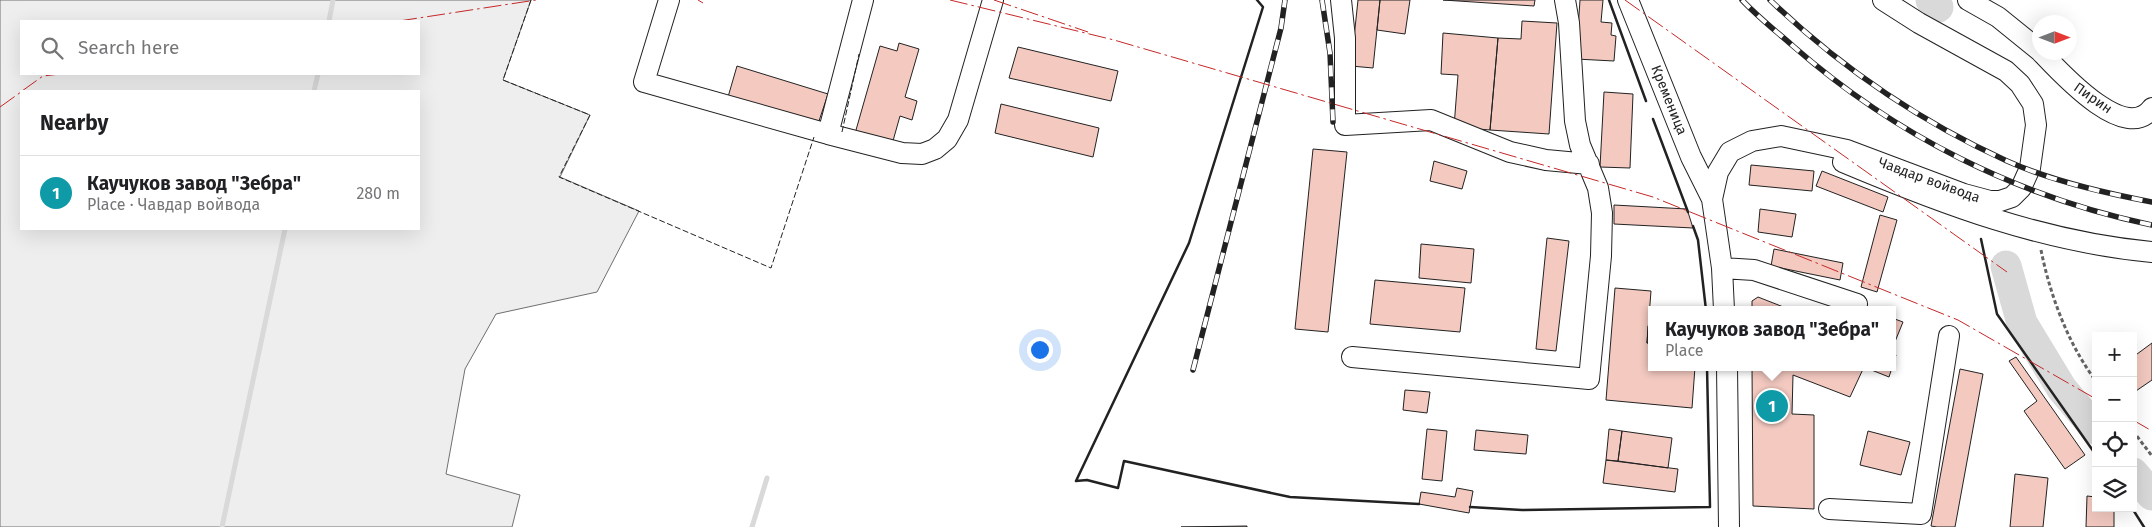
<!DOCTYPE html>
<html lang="en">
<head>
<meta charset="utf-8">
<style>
	:root { --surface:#fff; --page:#f6f6f6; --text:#202124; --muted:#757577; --line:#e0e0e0; --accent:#0f766e }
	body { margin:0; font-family:"Fira Sans",sans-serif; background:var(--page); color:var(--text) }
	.controls { position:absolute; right:15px; bottom:15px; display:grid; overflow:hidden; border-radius:0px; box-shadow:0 5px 20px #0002 }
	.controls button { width:45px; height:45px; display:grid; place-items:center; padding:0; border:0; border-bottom:1px solid var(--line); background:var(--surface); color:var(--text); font:25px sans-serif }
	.compass { position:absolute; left:2032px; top:15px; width:45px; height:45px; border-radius:50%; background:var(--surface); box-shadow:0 5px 20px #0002; rotate:90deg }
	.you { position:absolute; left:1039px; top:349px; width:18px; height:18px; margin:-12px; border:4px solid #fff; border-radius:50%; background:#1a73e8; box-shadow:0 0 0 8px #1a73e833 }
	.badge { display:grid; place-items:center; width:32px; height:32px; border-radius:50%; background:var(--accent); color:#fff; font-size:16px; font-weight:700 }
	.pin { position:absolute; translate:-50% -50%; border:2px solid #fff; box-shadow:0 1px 5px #0006 }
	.popup { position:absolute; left:1648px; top:306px; width:248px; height:65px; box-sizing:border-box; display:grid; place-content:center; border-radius:0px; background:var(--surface); filter:drop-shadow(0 1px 4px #0005); font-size:16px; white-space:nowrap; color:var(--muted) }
	.popup b { font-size:19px; color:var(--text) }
	.popup::after { content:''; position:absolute; left:50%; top:100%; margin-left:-10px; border:10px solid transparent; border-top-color:var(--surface) }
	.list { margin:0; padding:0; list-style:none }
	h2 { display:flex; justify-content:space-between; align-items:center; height:65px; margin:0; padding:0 20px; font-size:21px }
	h2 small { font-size:16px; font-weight:400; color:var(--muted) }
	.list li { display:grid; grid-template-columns:32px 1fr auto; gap:15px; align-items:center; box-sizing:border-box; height:75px; padding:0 20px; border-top:1px solid var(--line) }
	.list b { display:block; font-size:19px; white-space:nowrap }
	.list p { margin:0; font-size:16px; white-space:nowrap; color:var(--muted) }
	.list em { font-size:16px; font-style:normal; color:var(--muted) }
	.icon { flex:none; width:28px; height:28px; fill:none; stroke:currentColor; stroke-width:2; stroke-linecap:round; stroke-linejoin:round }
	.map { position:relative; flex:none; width:2152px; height:527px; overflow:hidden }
	.search { position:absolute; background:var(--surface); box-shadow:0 5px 20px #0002; left:20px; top:20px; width:400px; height:55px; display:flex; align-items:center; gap:12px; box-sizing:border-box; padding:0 18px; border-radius:0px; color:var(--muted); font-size:19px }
	.panel { position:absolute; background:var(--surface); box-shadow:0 5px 20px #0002; left:20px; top:90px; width:400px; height:140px; border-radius:0px }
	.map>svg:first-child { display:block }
	.green { fill:#eee; stroke:#6f6f6f; fill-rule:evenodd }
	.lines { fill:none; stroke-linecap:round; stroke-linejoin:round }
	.stream { stroke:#d9d9d9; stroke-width:5 }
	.river { stroke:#d9d9d9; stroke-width:31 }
	.building { fill:#f3c9c0; stroke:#222 }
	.minor-casing { stroke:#222; stroke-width:22 }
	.path { stroke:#646464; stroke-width:3; stroke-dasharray:4 2.5; stroke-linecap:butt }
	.minor { stroke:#fff; stroke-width:20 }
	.rail-casing { stroke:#222; stroke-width:5.5 }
	.rail { stroke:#fff; stroke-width:4; stroke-dasharray:11; stroke-linecap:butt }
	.fence { stroke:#222; stroke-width:1; stroke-dasharray:6 2.5; stroke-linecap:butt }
	.wall { stroke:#222; stroke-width:2.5 }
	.power { stroke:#c62828; stroke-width:1; stroke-dasharray:18 4 2.5 4; stroke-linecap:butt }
	.labels { text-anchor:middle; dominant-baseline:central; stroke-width:4; stroke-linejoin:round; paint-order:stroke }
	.street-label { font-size:14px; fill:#222; stroke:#fff }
</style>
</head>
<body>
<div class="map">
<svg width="2152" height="527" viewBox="0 0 2152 527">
	<rect width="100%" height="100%" fill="#fff"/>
	<path class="green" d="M0,0H531L503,80L590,115L560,177L639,211L597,292L496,314L465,369L446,474L520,495L512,527H0ZM21,21H419V74H21ZM21,91H419V229H21Z"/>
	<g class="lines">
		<path class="stream" d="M329,21L333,0
			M314,91L318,74
			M222,527L285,229
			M752,527L767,478"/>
		<path class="river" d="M1931,0L1938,7
			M2006,266L2022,323L2062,389L2096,429
			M2133,473L2152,495"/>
	</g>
	<path class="building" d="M1358,0H1380L1373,68L1351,66Z
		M1380,0H1410L1405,34L1377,30Z
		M1443,0H1535L1534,6Z
		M1580,0H1603L1601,22L1612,23L1611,35L1616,36L1614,61L1576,59Z
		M1522,21L1557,23L1549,134L1490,130L1498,38L1521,39Z
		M1443,33L1498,38L1490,130L1454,127L1458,75L1441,74Z
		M899,43L919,49L905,97L917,101L912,120L900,116L891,148L854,137L880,46L897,51Z
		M1018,47L1118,71L1111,101L1009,78Z
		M737,66L828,94L818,124L728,97Z
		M1604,92L1633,94L1630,168L1600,167Z
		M1001,104L1099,128L1093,157L995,133Z
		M1313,149L1347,152L1328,332L1295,329Z
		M1434,161L1467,171L1462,189L1430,181Z
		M1751,165L1814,171L1812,191L1749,185Z
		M1822,171L1888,197L1883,212L1816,186Z
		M1614,205L1687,209L1693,228L1614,224Z
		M1760,209L1796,214L1792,237L1758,232Z
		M1880,215L1897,220L1877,292L1861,287Z
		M1547,238L1569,241L1556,351L1536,349Z
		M1421,244L1474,249L1471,283L1419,278Z
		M1774,249L1843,263L1840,280L1771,266Z
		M1375,280L1465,288L1460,332L1370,324Z
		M1615,288L1651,291L1647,343H1652V367H1695L1692,408L1606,400Z
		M1758,297L1791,310H1752V301Z
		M1892,318L1903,322L1892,349Z
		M1648,326H1652V343H1647Z
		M2152,343V380L2133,393V357Z
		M1892,353L1896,355L1889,377L1864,367L1850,397L1793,375L1792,414L1814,415V509L1753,506L1752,367H1892Z
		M2016,357L2085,455L2065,469L2024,411L2037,401L2009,361Z
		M1960,369L1983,374L1955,527H1937L1931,526Z
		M1405,390L1430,392L1427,413L1403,410Z
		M1427,429L1447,431L1442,481L1422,479Z
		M1609,429L1622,431L1618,461L1606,460Z
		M1476,430L1528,435L1526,454L1474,450Z
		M1622,431L1672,438L1668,468L1618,461Z
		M1868,431L1910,442L1901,475L1860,465Z
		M1606,460L1678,469L1675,492L1603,483Z
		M2015,474L2048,478L2043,527H2010Z
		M1457,488L1473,491L1469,513L1419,504L1421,492L1455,497Z
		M2087,496L2096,497V508H2114V527H2086Z
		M1247,526V527H1181Z"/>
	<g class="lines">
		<g class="minor-casing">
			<path id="minor" d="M669,0L644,82L828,134L902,153L922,154L935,149L947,139L958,120L993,0
				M1341,0L1345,38V125L1431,120L1510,152L1546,160L1589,164
				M1628,0L1691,157L1712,199
				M1968,0L1998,17L2040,51
				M2041,52C2060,72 2126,145 2152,108
				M828,134L863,0
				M1843,162C1943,204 2043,242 2152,252
				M1722,268L1754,270L1857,304
				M1724,310L1722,268L1712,199L1718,172L1730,152L1752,141L1781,136L1847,150L1964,194L1990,201H2000L2012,197L2021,188L2030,168L2036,125L2033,104L2020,84L2006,71L1919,23L1883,0
				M1352,357L1589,379L1601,256L1602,213L1598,188L1580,145L1575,121L1569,23L1565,0
				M1727,367L1729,527
				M1829,509L1921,514L1949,336"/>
		</g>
		<path class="path" d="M2041,250C2050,295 2068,344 2096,381
			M2133,431L2152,456"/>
		<use href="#minor" class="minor"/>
		<g class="rail-casing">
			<path id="rail" d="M1322,0L1330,53L1333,122
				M1742,0C1758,17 1776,31 1793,46C1896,136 2018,197 2152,225
				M1770,0C1839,66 1919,121 2007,161C2052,181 2104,193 2152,202
				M1193,370L1281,28L1285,0"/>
		</g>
		<use href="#rail" class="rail"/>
		<path class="fence" d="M531,0L503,80L590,115L559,177L771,268L814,137
			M842,132L859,54"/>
		<path class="wall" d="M1257,0L1263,7L1189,243L1076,481L1087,480L1118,488L1124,461L1290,497L1419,504
			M1609,0L1646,101
			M1653,119L1688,212
			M1693,226L1698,240L1706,310
			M1981,239L1997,314L2096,455
			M1470,507L1522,510L1710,507L1707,367
			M2132,508L2144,527"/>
		<path class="power" d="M698,0L703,3
			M950,0L1114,40L1653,197L1958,320L2096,399
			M994,0L1088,32
			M1625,0L2007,272
			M399,21L536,0
			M22,91L43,76L60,74
			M0,107L21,92
			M2133,420L2152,431"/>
	</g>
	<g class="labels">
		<g class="street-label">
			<text transform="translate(2093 98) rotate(35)">Пирин</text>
			<text transform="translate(1669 100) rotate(68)">Кременица</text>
			<text transform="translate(1929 180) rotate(20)">Чавдар войвода</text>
		</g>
	</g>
</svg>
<div class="controls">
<button>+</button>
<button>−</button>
<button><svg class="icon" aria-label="locate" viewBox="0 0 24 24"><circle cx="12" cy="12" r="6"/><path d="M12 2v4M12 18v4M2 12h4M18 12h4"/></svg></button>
<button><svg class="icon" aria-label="layers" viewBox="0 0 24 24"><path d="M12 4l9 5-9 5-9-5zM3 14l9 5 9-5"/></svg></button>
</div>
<svg class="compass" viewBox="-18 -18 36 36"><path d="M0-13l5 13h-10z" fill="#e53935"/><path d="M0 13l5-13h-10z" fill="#757577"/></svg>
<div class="you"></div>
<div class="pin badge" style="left:1772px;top:406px;background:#0f9aa8">1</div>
<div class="popup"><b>Каучуков завод &quot;Зебра&quot;</b>Place</div>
<div class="search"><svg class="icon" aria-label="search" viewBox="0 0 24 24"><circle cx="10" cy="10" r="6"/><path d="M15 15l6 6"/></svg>Search here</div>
<section class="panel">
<h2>Nearby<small></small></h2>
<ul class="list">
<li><span class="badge" style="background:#0f9aa8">1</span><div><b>Каучуков завод &quot;Зебра&quot;</b><p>Place · Чавдар войвода</p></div><em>280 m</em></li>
</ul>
</section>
</div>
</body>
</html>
